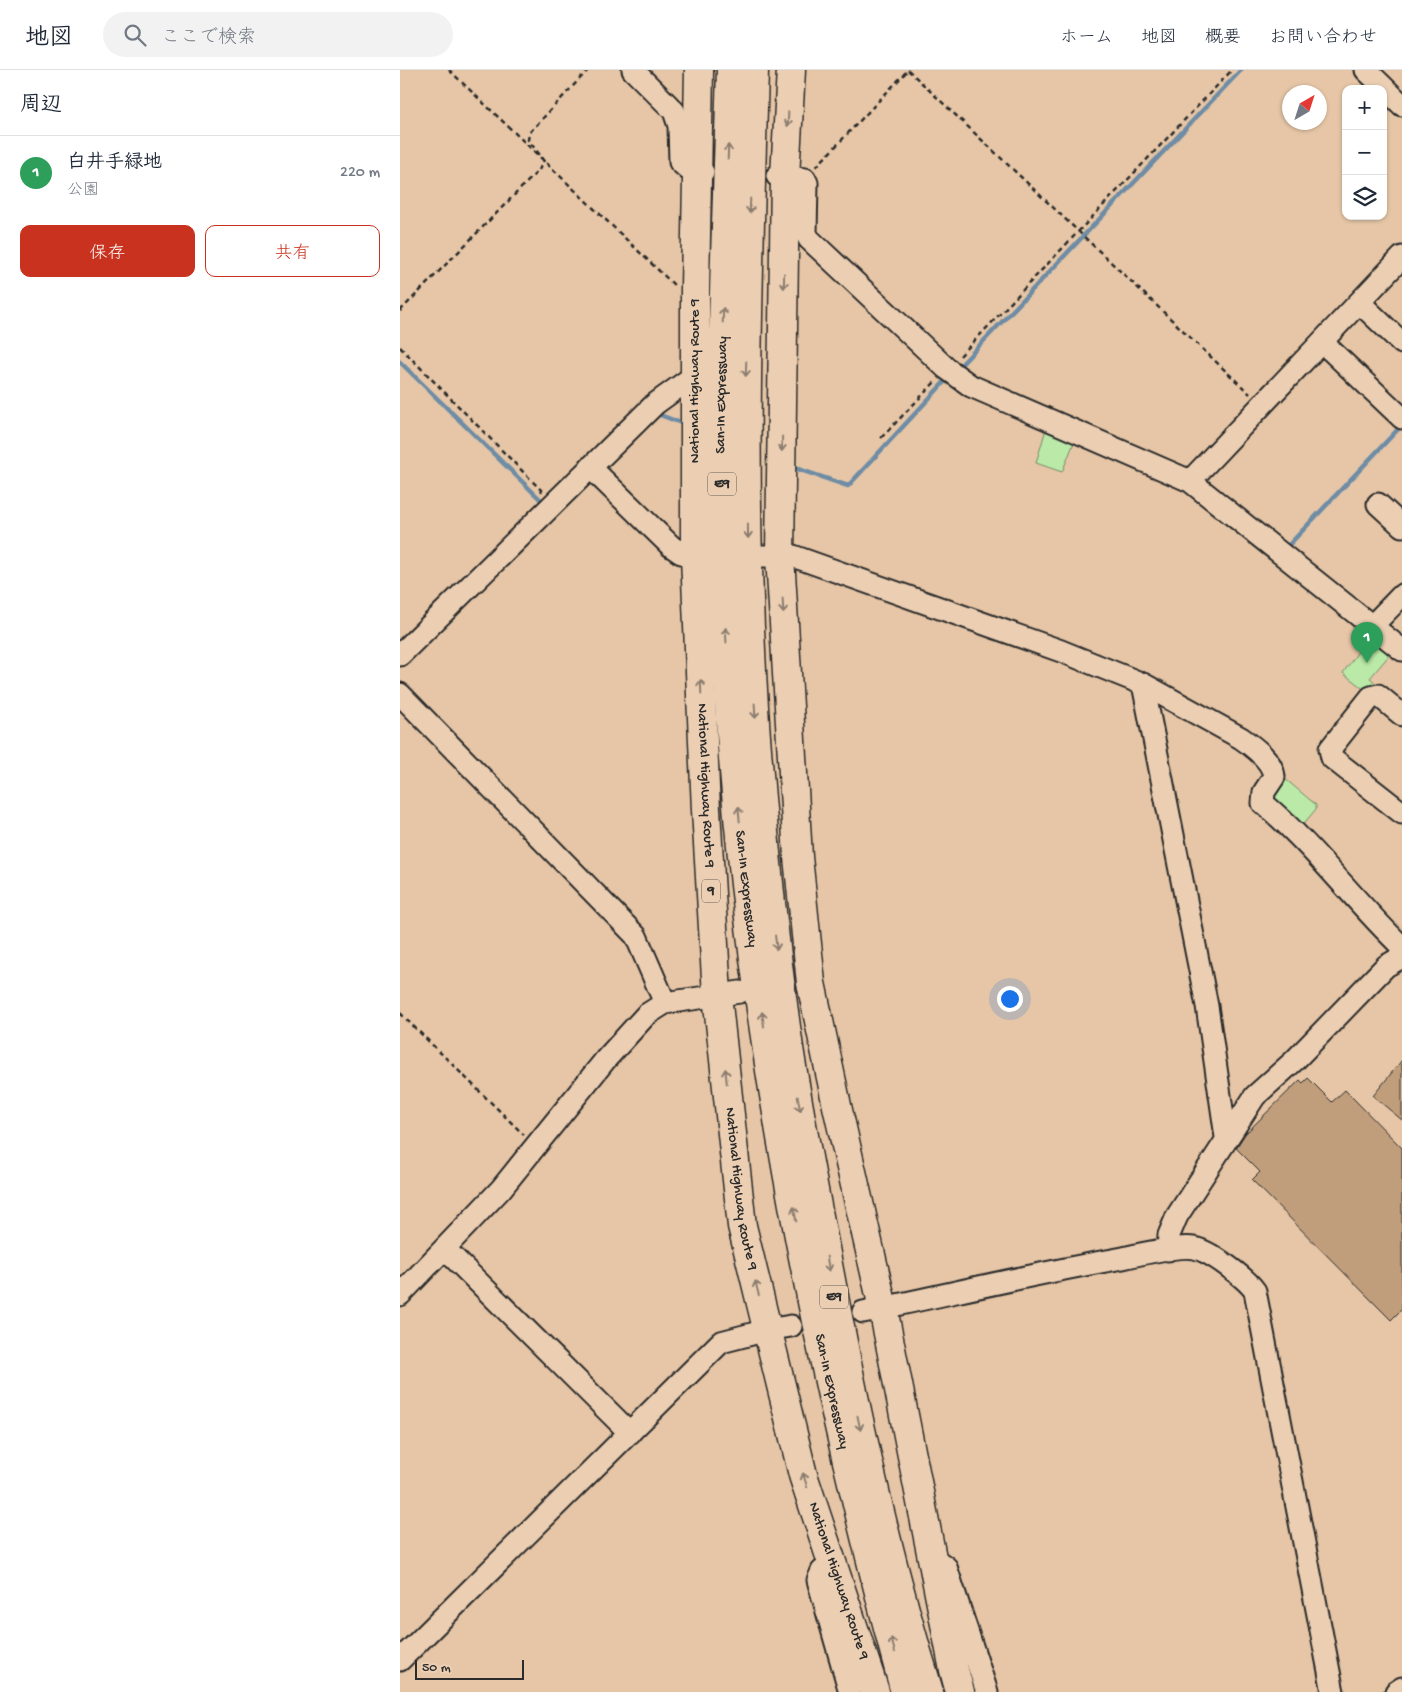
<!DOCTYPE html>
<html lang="ja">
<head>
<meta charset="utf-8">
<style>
	:root { --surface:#fff; --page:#f2f2f3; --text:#1f2937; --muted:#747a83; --line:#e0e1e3; --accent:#c8321e }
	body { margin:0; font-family:"Gochi Hand","Klee One",sans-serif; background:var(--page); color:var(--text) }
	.controls { position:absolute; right:15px; top:15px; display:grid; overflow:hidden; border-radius:10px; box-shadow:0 1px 4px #0004 }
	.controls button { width:45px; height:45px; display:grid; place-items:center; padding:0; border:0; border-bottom:1px solid var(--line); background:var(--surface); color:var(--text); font:25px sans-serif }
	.compass { position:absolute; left:882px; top:15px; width:45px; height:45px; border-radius:50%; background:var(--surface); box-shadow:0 1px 4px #0004; rotate:39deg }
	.scale { position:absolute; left:15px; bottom:12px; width:109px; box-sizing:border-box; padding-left:5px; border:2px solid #2b2b2b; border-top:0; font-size:14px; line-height:18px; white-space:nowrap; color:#2b2b2b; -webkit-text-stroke:4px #eccfb3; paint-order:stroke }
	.you { position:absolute; left:609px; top:928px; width:18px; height:18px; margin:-12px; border:4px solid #fff; border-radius:50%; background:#1a73e8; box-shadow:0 0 0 8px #1a73e833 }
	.badge { display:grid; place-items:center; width:32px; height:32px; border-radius:50%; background:var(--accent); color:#fff; font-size:16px; font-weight:700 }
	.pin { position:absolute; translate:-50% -41px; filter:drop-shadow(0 1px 2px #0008) }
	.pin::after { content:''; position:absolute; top:26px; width:18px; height:15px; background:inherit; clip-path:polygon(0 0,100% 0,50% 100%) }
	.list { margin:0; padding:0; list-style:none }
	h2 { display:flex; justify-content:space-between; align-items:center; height:65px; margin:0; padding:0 20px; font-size:21px }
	h2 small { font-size:16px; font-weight:400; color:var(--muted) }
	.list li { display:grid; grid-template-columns:32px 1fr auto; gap:15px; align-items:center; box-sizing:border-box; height:75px; padding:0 20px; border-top:1px solid var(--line) }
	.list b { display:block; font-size:19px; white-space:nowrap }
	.list p { margin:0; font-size:16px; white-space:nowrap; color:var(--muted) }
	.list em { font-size:16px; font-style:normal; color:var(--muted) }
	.actions { display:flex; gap:10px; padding:15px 20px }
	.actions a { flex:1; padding:11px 0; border:1px solid var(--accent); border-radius:10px; text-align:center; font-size:18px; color:var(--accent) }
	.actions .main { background:var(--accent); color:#fff }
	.icon { flex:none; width:28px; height:28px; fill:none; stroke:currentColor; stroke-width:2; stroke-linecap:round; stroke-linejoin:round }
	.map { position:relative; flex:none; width:1002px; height:1622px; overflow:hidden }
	header { display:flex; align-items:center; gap:30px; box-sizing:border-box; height:70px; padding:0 25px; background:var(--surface); border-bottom:1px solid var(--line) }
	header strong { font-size:24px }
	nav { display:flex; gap:28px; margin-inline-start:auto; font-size:18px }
	.search { width:350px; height:45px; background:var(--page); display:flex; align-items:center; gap:12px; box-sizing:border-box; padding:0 18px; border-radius:28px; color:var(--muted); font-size:19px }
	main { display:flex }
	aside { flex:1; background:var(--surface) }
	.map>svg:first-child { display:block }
	.green { fill:#bbe9a7; stroke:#738a69 }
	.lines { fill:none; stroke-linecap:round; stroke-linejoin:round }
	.stream { stroke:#6e8ca5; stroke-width:4.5 }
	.building { fill:#c09e7c; stroke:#2b2b2b }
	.minor-casing { stroke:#2b2b2b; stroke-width:25 }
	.highway-casing { stroke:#2b2b2b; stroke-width:31 }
	.path { stroke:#2b2b2b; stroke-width:2.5; stroke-dasharray:5 4; stroke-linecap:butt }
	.minor { stroke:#eccfb3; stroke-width:21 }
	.highway { stroke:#eccfb3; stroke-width:28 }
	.oneway { stroke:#8c7d6f }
	.labels { text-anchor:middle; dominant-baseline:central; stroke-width:4.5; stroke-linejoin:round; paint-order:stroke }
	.shield { fill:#eccfb3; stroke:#655c54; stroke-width:1 }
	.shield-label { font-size:14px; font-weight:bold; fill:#2b2b2b }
	.street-label { font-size:15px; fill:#2b2b2b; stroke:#eccfb3 }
</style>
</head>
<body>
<header>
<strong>地図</strong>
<div class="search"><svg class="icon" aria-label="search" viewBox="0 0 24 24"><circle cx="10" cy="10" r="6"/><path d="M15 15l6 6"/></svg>ここで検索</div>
<nav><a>ホーム</a><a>地図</a><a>概要</a><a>お問い合わせ</a></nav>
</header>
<main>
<aside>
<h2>周辺<small></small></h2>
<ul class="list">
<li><span class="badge" style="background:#2e9e5b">1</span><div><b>白井手緑地</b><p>公園</p></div><em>220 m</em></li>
</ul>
<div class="actions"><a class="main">保存</a><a>共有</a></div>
</aside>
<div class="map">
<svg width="1002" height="1622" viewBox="0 0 1002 1622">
	<rect width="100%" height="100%" fill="#e6c6a6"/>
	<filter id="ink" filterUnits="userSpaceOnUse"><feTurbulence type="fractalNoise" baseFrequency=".02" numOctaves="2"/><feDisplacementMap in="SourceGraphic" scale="10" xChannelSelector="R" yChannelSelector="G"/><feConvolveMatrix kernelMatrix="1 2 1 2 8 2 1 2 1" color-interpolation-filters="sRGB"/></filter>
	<g filter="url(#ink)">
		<path class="green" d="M646,359L675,370L662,402L636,393Z
			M970,565L991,583L970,608L979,616L966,621L943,603Z
			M883,707L916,735V739L900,758L867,725Z"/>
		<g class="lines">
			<path class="stream" d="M0,292L143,432L145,430
				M557,299L841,0
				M255,343L281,353
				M392,397L448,416L548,308
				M886,478L1002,355"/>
		</g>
		<path class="building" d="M1002,990V1050L973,1026Z
			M908,1008L932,1032L945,1020L1002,1078V1239L991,1250L852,1110L860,1102L836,1078L845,1064L900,1010L903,1013Z"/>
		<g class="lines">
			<g class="minor-casing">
				<path id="minor" d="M233,0L274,41L279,56L280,92L289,100L303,102
					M966,0L1002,35
					M377,106L405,109L407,113L406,163L409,169L546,298L571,316L790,411L1002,580
					M960,233L1002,273
					M922,272L1002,348
					M190,397L271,476L281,483L305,487
					M790,411L1002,187
					M978,434L1002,456
					M360,486H393L661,581L743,614L841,668C854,677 873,691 874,707L864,722L863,733C914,776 954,831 1002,877
					M972,556L1002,525
					M0,585L255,334L295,305
					M743,614L807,936L826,1067
					M0,624L236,866L265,933
					M1002,645L978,625L971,627L930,679L932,688L1002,743
					M45,1179L230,1363
					M768,1180L769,1165L777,1146L855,1026L895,990L986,896L1002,887
					M0,1225L101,1119L206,989L246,945L265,933L340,922
					M463,1242C550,1224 636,1203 723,1188C740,1184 778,1175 794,1178C810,1181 846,1208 855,1221L933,1622
					M533,1488L546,1497L587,1622
					M432,1498L422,1501L418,1510L450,1622
					M0,1590L321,1272L367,1260L391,1256
					M996,1622L1002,1618"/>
			</g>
			<g class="highway-casing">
				<g id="highway">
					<path id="s1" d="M299,0L295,219V486L306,740L317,925L342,1156L403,1405L475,1622"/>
					<path id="s2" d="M331,0C326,167 318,335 323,502C333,882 407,1257 505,1622"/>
					<path d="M354,0C348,222 340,445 356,667C364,771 374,875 389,978C400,1049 414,1119 427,1189C454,1335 485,1480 529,1622"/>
					<path d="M391,0L385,106L380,486L398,787L411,913L437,1036L483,1238L554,1600L560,1622"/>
				</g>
			</g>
			<path class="path" d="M49,0L275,216
				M508,0L850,324
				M416,97L508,0
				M0,241L139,100L144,90L128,70L129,63L188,0
				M0,277L143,422
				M560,286L832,0
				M481,368L536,311
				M0,943L124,1065"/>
			<use href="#minor" class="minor"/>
			<use href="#highway" class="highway"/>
		</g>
		<defs><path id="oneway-shaft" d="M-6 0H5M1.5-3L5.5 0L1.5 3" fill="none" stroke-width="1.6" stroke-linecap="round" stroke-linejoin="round" transform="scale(1.25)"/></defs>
		<g class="oneway">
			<use href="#oneway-shaft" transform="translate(388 49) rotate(93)"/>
			<use href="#oneway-shaft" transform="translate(328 82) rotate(-88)"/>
			<use href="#oneway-shaft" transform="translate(350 136) rotate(92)"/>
			<use href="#oneway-shaft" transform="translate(384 211) rotate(91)"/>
			<use href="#oneway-shaft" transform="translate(323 245) rotate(-88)"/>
			<use href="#oneway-shaft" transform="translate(346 299) rotate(92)"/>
			<use href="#oneway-shaft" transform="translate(382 374) rotate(91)"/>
			<use href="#oneway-shaft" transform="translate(348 461) rotate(89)"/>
			<use href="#oneway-shaft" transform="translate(383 536) rotate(87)"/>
			<use href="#oneway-shaft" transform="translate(326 565) rotate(-93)"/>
			<use href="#oneway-shaft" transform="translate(301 617) rotate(-92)"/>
			<use href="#oneway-shaft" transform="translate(355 641) rotate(87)"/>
			<use href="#oneway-shaft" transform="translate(339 744) rotate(-95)"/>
			<use href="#oneway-shaft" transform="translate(376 873) rotate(83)"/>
			<use href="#oneway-shaft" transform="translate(363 949) rotate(-98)"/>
			<use href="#oneway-shaft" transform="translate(326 1006) rotate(-96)"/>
			<use href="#oneway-shaft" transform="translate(399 1034) rotate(80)"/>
			<use href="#oneway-shaft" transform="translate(395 1144) rotate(-100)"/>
			<use href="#oneway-shaft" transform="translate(428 1194) rotate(80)"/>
			<use href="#oneway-shaft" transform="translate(357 1218) rotate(-104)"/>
			<use href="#oneway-shaft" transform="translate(459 1353) rotate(78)"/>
			<use href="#oneway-shaft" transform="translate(405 1410) rotate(-107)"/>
			<use href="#oneway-shaft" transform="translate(493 1575) rotate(-105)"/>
		</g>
	</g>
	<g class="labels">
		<g class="shield">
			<rect x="308" y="402.5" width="28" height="23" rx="4"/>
			<rect x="302" y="809.5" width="18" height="23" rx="4"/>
			<rect x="420" y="1215.5" width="28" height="23" rx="4"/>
		</g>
		<g class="shield-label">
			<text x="322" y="414">E9</text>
			<text x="311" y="821">9</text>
			<text x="434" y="1227">E9</text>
		</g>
		<g class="street-label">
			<text transform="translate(295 311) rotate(-90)">National Highway Route 9</text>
			<text transform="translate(322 325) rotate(-89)">San-In Expressway</text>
			<text stroke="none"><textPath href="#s1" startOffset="716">National Highway Route 9</textPath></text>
			<text stroke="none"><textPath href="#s2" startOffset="820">San-In Expressway</textPath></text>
			<text stroke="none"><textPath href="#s1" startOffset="1121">National Highway Route 9</textPath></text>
			<text stroke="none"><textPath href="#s2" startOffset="1330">San-In Expressway</textPath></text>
			<text stroke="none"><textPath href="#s1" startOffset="1526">National Highway Route 9</textPath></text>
		</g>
	</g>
</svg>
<div class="controls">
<button>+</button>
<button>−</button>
<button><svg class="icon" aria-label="layers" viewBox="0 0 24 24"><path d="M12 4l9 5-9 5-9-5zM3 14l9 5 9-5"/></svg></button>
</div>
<svg class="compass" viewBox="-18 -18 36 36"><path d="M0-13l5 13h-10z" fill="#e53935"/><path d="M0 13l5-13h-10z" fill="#747a83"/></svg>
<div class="scale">50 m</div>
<div class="you"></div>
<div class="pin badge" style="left:967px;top:593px;background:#2e9e5b">1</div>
</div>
</main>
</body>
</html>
